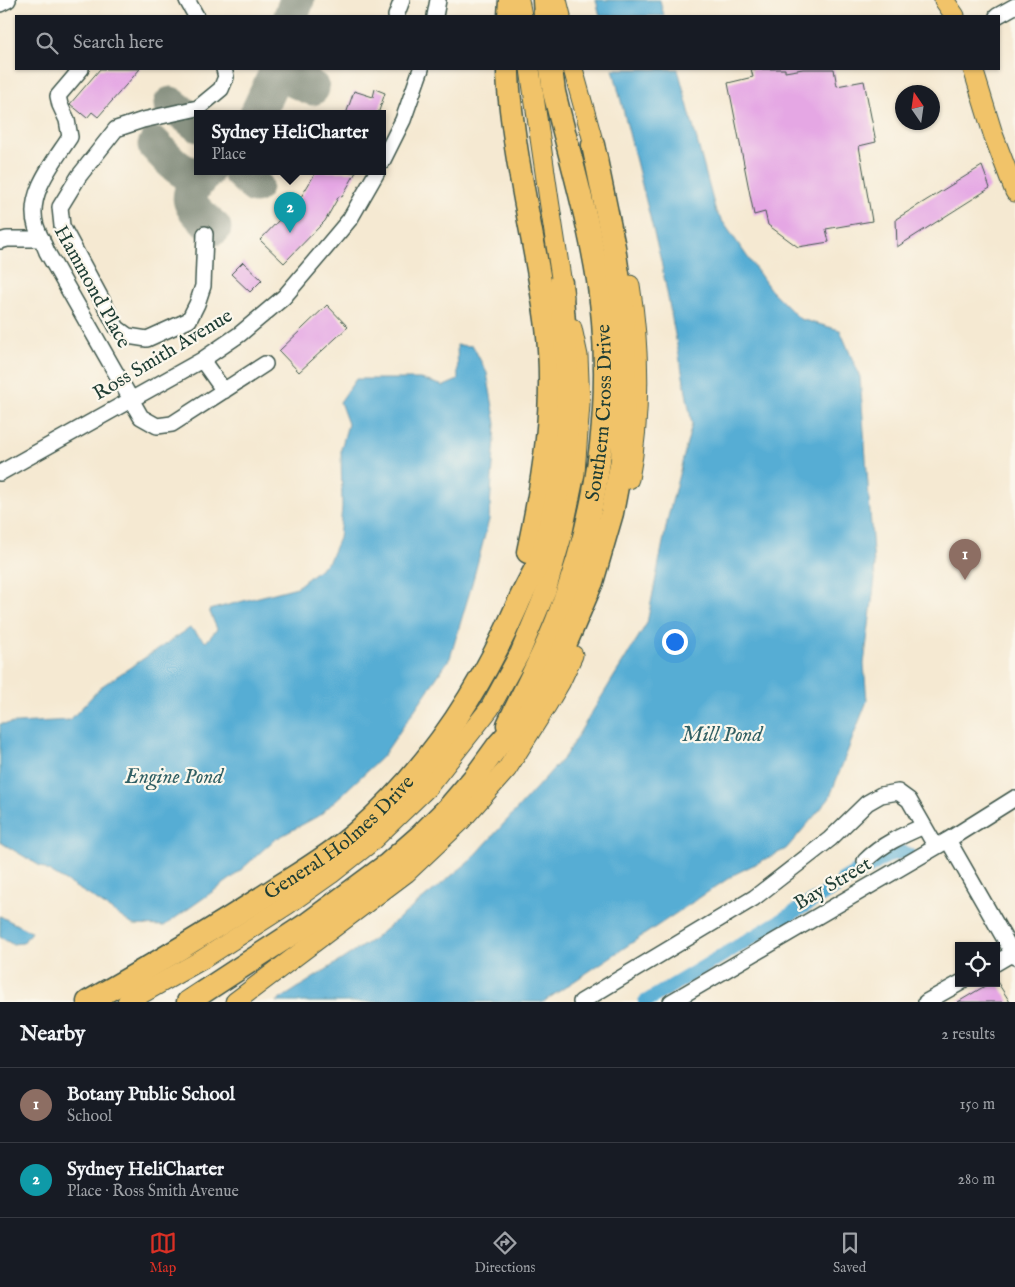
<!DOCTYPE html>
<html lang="en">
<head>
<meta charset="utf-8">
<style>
	:root { --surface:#171b24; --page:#242831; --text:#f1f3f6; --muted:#9ea1a6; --line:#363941; --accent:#d93025 }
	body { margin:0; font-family:"IM FELL English",serif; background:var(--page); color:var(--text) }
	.controls { position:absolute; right:15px; bottom:15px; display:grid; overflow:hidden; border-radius:0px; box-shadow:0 1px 4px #0004 }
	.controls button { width:45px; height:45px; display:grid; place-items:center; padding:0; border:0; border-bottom:1px solid var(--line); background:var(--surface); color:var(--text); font:25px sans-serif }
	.compass { position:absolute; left:895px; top:85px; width:45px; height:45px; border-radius:50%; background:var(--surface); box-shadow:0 1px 4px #0004; rotate:347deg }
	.you { position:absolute; left:674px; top:641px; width:18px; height:18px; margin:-12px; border:4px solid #fff; border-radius:50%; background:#1a73e8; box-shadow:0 0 0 8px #1a73e833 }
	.badge { display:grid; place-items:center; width:32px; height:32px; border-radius:50%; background:var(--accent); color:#fff; font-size:16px; font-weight:700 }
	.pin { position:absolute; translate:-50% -41px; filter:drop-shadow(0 1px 2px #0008) }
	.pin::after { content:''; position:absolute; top:26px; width:18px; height:15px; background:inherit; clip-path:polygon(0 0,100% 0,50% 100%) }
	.popup { position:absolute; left:194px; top:110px; width:192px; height:65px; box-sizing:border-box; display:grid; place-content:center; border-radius:0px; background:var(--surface); filter:drop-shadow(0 1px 4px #0005); font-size:16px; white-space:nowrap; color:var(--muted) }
	.popup b { font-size:19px; color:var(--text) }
	.popup::after { content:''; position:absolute; left:50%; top:100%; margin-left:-10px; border:10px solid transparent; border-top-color:var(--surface) }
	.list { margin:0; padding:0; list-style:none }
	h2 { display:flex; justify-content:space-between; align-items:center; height:65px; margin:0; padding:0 20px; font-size:21px }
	h2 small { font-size:16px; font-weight:400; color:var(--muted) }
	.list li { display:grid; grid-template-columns:32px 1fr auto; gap:15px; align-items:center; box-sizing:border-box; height:75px; padding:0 20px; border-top:1px solid var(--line) }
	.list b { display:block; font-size:19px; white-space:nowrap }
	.list p { margin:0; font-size:16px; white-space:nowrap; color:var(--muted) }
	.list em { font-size:16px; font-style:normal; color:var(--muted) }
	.icon { flex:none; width:28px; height:28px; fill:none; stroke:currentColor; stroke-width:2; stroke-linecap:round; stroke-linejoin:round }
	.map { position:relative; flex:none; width:1015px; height:1002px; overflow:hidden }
	.search { position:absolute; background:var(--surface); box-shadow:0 1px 4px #0004; left:15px; right:15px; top:15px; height:55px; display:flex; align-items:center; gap:12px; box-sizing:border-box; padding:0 18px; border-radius:0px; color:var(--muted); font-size:19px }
	.sheet { height:215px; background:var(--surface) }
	nav { display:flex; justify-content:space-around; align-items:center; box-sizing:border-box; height:70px; border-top:1px solid var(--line); background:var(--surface); font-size:14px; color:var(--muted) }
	nav a { display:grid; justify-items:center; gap:2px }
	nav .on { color:var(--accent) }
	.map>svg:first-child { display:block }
	.water { fill:#57add4; stroke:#3b7584 }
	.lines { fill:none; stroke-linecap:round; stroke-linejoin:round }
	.stream { stroke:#57add4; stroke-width:4 }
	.canal { stroke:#57add4; stroke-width:14 }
	.taxiway { stroke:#8a9383; stroke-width:35 }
	.building { fill:#e5a7e4 }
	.minor-casing { stroke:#3f574c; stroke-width:18 }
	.major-casing { stroke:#3f574c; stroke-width:21 }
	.highway-casing { stroke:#3f574c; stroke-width:25 }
	.minor { stroke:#fff; stroke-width:15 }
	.major { stroke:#f1c369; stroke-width:19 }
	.highway { stroke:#f1c369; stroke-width:22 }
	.labels { text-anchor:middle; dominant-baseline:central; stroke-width:4.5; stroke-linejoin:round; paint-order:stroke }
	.street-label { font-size:20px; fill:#1f3d34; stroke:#fbf7ec }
	.water-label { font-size:21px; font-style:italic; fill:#305f64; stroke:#fbf7ec }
</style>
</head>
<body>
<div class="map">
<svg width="1015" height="1002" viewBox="0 0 1015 1002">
	<rect width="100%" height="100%" fill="#fbf7ec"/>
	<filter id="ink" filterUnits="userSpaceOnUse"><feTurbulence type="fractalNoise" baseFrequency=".02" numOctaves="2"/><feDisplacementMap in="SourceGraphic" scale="10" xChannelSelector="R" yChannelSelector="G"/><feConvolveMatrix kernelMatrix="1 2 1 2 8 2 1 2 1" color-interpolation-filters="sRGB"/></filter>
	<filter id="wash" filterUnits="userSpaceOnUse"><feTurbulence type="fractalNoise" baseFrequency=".0096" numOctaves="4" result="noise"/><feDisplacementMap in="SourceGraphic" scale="20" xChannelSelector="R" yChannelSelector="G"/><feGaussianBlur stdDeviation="1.12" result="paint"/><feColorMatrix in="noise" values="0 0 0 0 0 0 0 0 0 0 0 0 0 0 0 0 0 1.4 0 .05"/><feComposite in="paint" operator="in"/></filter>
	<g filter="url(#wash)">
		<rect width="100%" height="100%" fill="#f5e9d2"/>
		<path class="water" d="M596,0H660L664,16H600Z
			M613,69H678L716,212L770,289L800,319L840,330L860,377L875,579L864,664L867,701L829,799L786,849L735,874L543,1002H276L372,940L471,860L565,756L647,623L668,517L692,424L661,261Z
			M457,345L473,346L487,373L496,424L489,520L470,591L450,658L383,756L320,815L274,840L232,878L164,926L133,925L92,897L0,842V724L70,720L102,686L190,628L206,642L217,629L209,610L297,587L329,561L339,538L342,507L341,449L348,424L340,402L356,379H421L444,386L458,380Z
			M0,916L31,932L23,943L12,944L0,937Z"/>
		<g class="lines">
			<path class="stream" d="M891,854L901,848
				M872,861H880L890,850
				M833,890L839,876L863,862"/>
			<path class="canal" d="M645,1002L891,854L902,852L908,854"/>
			<path class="taxiway" d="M291,16L297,0
				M282,69L291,79L312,88
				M171,104L198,125
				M257,114L278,69
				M155,145C169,159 184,181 206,172
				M206,172C179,200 190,205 214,228
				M240,172L255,186"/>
		</g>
		<g id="blocks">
			<path class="building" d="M100,69H140L98,117L92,112L87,118L70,104Z
				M751,69H785V72L803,69H834L837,86L864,81L876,142L859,146L872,221L826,229L829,242L798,247L768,225L765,212L754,215L728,83L753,77Z
				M375,89L385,93L378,114H346L354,91L373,97Z
				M982,166L990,188L897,247L896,219Z
				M316,172H356L342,197L339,196L325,221L284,263L260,240L301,197Z
				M243,262L262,280L250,292L231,274Z
				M327,305L348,327L299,372L279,351Z
				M996,980L1010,1002H958L990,983H996Z"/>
		</g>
	</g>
	<g filter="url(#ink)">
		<use href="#blocks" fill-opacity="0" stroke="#3f574c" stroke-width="1"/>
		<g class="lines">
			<g class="minor-casing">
				<path id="minor" d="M187,0L196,16
					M0,4L8,0
					M396,16L402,0
					M435,16L438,0
					M997,16L1015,6
					M81,69L58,96L60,105L67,120L70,137C54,162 26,194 36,226C39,235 44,244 47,252L141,417L157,426L172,424L265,364
					M382,162L403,120L421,69
					M205,234L203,286L197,304L189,320L147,339L128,336L117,328L62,226L60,207L79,176L116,129L143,120L198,108L221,89L226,77L224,69
					M0,241L7,239H42
					M202,360L224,391
					M0,473L202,360L240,334L284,297L318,257L350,219L377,172
					M948,840L1015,957
					M865,861C882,844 903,835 924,826
					M996,963L1013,953
					M581,1002L754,898L830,839L867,803L881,795L898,792L909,800L936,847
					M671,1002L948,840L1015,798
					M926,1002L960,983"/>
			</g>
			<g class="major-casing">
				<path id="major" d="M519,0L522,16
					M557,0L561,16
					M944,0L955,16
					M530,69L549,200L564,297
					M573,69L598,159
					M973,69L993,134L1015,192
					M629,479C641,417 640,346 630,285
					M127,1002L203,959L287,905L331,874L370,843L427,788L490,708L520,653L546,591L562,536L575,473L580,404L578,356L572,328
					M235,1002L406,873L460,822L507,769L547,705L560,683L573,655"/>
			</g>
			<g class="highway-casing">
				<g id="highway">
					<path d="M544,0L545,16"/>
					<path d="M509,16L510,0"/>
					<path d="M508,69C508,93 512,117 515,140C524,203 539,264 547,327C556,404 544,477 528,552"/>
					<path id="s1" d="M508,725C525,688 545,653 559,615C595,521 611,422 603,321C597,246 572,166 554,92L551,69"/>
					<path id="s2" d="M88,1002C150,967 212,930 272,891C300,873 331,855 356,833C428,770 479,693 517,606C524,589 534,573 542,556C545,547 547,538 549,529C555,505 561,480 564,456C572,399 565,340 561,283"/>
					<path d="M188,1002L307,924L388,864L420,836L451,805L475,777L499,744L535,704L556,666L592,582L612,513L622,460L625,357L623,307L614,247L593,145"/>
				</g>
			</g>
			<use href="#minor" class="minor"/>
			<use href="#major" class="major"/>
			<use href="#highway" class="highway"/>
		</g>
	</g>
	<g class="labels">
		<g class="street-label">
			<text transform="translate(92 287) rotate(61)">Hammond Place</text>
			<text transform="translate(163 355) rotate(-31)">Ross Smith Avenue</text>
			<text stroke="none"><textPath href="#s1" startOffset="329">Southern Cross Drive</textPath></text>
			<text stroke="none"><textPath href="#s2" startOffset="301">General Holmes Drive</textPath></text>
			<text transform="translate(833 884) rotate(-30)">Bay Street</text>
		</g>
		<g class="water-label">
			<text x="722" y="735">Mill Pond</text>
			<text x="174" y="777">Engine Pond</text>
		</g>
	</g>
</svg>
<div class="controls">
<button><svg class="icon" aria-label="locate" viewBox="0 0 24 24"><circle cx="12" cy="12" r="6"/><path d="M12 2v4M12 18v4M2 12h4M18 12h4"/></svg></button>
</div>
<svg class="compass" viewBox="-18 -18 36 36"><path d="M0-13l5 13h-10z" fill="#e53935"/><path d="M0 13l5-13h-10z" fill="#9ea1a6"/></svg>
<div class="you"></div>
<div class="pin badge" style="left:965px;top:580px;background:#8d6e63">1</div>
<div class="pin badge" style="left:290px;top:233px;background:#0f9aa8">2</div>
<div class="popup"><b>Sydney HeliCharter</b>Place</div>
<div class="search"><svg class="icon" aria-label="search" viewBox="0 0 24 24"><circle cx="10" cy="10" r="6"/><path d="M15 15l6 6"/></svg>Search here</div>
</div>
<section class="sheet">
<h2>Nearby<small>2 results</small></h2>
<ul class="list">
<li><span class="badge" style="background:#8d6e63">1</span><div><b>Botany Public School</b><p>School</p></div><em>150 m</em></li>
<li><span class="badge" style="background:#0f9aa8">2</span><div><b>Sydney HeliCharter</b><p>Place · Ross Smith Avenue</p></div><em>280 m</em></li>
</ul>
</section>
<nav>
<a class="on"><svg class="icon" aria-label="map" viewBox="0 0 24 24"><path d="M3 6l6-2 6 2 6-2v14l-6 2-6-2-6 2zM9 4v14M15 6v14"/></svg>Map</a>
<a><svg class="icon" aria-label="directions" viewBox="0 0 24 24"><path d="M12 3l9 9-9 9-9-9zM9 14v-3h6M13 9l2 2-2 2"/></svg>Directions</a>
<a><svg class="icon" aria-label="saved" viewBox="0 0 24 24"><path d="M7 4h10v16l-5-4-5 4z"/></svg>Saved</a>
</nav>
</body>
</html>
